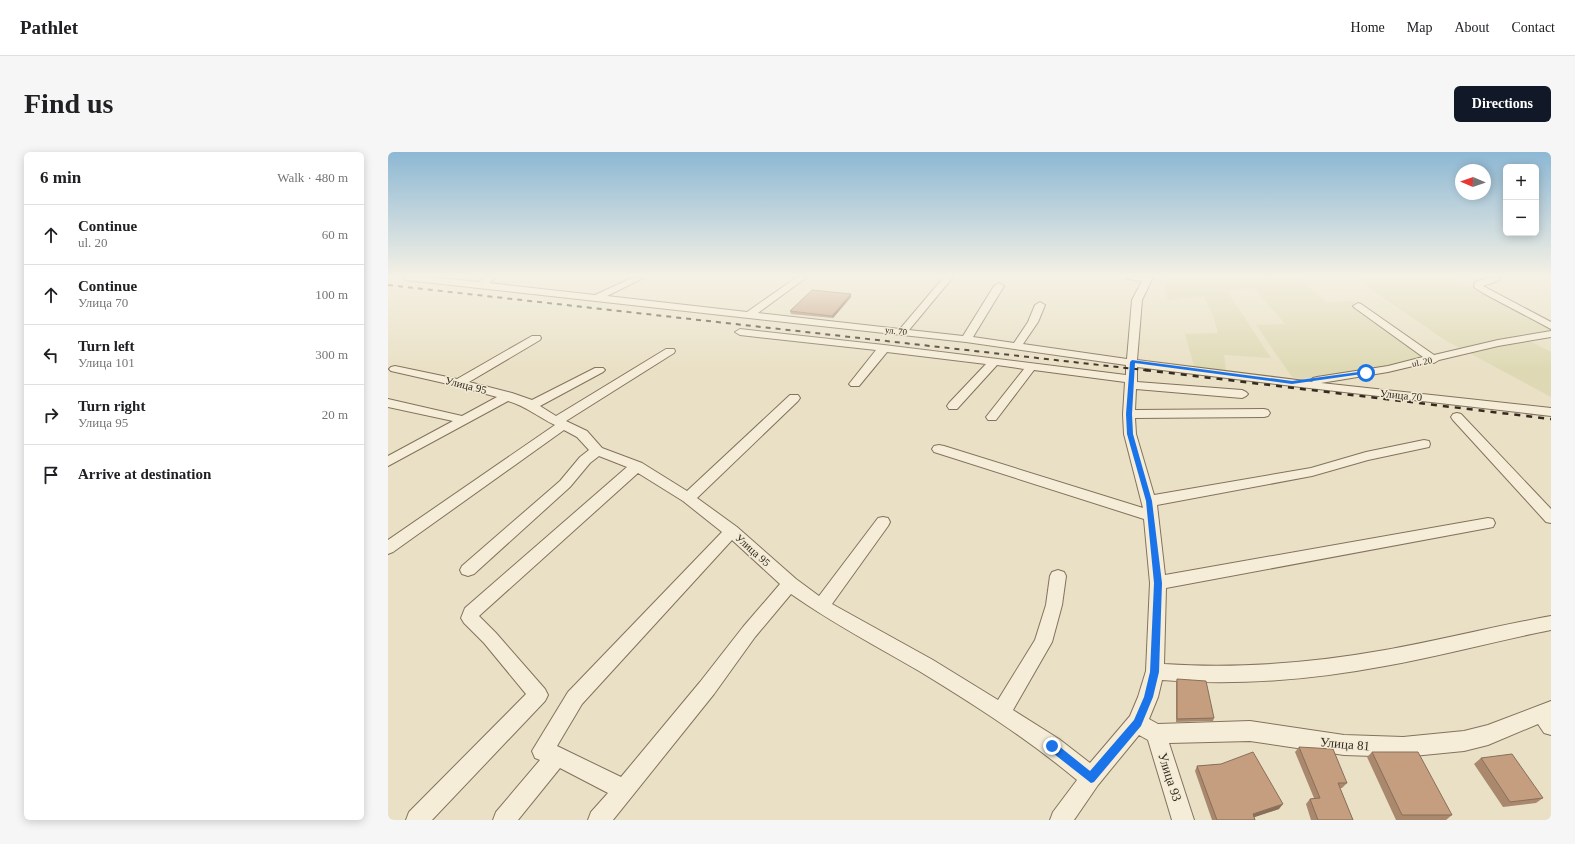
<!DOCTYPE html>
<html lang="en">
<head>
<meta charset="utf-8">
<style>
	:root { --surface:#fff; --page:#f6f6f6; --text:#202124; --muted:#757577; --line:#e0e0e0; --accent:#111827 }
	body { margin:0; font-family:Georgia,serif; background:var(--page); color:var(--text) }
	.controls { position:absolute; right:12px; top:12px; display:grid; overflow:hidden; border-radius:6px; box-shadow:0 2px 10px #0003 }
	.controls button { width:36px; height:36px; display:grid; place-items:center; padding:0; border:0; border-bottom:1px solid var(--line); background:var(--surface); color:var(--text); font:20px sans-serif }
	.compass { position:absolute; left:1067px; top:12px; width:36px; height:36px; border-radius:50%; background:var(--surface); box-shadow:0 2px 10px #0003; rotate:272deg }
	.stop { position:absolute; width:12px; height:12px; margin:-9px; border:3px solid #1a73e8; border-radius:50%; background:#fff }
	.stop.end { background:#1a73e8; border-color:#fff; box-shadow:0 1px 4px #0008 }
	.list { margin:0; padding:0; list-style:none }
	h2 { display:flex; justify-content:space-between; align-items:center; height:52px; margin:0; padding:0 16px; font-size:17px }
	h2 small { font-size:13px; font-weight:400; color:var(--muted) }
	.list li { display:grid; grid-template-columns:26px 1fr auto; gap:12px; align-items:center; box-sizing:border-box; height:60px; padding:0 16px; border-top:1px solid var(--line) }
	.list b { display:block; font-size:15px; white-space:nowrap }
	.list p { margin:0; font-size:13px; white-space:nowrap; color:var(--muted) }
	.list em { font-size:13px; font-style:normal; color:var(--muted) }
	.icon { flex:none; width:22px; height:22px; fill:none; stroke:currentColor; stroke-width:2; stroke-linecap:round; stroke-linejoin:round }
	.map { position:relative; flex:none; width:1163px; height:668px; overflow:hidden; border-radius:6px }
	header { display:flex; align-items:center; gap:24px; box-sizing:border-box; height:56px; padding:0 20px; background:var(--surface); border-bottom:1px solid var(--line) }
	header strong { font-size:19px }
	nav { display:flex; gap:22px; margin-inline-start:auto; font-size:14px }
	.intro { display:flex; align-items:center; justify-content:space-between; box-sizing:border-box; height:96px; padding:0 24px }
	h1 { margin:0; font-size:28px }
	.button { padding:10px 18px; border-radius:6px; background:var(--accent); color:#fff; font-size:14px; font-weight:700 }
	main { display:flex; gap:24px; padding:0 24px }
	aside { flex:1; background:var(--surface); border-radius:6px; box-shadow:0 2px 10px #0003 }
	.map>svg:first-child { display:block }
	.farmland { fill:#ded9b4 }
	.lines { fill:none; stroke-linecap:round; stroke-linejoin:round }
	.minor-casing { stroke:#83725d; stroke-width:2 }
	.minor { fill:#f5edd8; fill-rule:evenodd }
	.rail-far1 { stroke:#342a20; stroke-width:2; stroke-dasharray:5 5; stroke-linecap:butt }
	.rail { stroke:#342a20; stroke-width:2.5; stroke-dasharray:6 6; stroke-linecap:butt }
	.wall { fill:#a9886d }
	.shaded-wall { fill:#896f59 }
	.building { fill:#c49e7f; stroke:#896f59 }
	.route { fill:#1a73e8 }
	.labels { text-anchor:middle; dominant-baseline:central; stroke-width:3; stroke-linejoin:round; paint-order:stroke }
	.far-street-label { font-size:9px; fill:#342a20; stroke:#f2ead4 }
	.street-label { font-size:11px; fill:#342a20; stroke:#f2ead4 }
	.near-street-label { font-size:13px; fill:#342a20; stroke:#f2ead4 }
</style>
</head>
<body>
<header>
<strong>Pathlet</strong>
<nav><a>Home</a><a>Map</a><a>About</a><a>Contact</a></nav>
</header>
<div class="intro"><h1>Find us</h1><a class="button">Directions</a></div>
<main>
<aside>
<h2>6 min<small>Walk · 480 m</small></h2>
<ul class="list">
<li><svg class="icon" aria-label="ahead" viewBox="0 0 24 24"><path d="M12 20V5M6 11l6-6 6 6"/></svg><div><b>Continue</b><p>ul. 20</p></div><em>60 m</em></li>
<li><svg class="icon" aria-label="ahead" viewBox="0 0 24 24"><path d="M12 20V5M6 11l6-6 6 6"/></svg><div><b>Continue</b><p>Улица 70</p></div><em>100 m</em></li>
<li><svg class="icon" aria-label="left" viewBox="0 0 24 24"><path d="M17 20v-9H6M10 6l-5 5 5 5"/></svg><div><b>Turn left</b><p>Улица 101</p></div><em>300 m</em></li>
<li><svg class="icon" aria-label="right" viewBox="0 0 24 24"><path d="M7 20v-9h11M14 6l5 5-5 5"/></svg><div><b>Turn right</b><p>Улица 95</p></div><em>20 m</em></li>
<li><svg class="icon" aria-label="arrive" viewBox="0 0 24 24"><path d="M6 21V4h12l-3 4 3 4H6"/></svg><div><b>Arrive at destination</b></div></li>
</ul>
</aside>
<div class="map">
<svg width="1163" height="668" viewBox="0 0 1163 668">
	<rect width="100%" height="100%" fill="#e9e0c5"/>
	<path class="farmland" d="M780,125H933L913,128L938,150L964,149L1042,206L941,224L914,227L904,225L868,173L897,172L866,136L839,139L883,206L836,203L838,218L806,214L797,182L830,181L825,164L816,144L780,148L776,136Z
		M965,125H1060L1078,134H1087L1163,174V178L1130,183L1163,200V245L1057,188Z"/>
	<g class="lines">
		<g class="minor-casing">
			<path id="minor" d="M14,125H42L91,130L98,125H108L101,131L207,143L246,125H257L219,144L359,160L409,125H419L370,161L512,177L556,125H565L521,178L575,184L606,134L611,131L616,134L585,185L626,191L640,170L647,153L652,150L657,153L650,170L635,192L739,207L744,148L754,129L740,127L739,125H765L754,148L749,208L925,230L923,228L925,226L929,225L1000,214L1035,205L967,156L965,154L970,151L973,152L1046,203L1110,188L1163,179V185L1110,194L1051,208L1046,211L1042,210L1000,220L933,231L1163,256V264L904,234L749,215V230L854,238L858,240L860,242L858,244L854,246L748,237L747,258L876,257L880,258L882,261L880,264L876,265L747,266L748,282L766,343L923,316L978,300L1036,288L1041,289L1042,292L1041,295L980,308L924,324L769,353L777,423L1100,366L1105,367L1107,371L1105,375L1100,376L778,436L776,512C850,517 924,511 997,498C1053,488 1107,474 1163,464V478C1107,489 1053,504 997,514C923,528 849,534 774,528L770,545L761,567L770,572L862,569L956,583L1015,585L1076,579L1100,573L1163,549V583L1156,581L1150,572L1100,593L1076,599L1015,605L956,603L862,589L781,591L806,668H784L760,588L751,583L710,633L686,668H662L665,660L689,628C640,587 585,552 531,519C488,494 444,471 403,442L367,485L326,542L225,668H200L203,660L220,641L172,616L130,668H105L108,660L152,608L147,606L144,599L180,540L334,380L295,349L250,321L91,464L108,481L157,537L160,543L157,549L44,668H18L21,660L138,542L96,491L76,471L73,466L77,456L239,315L211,304L202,311L182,335L86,422L80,424L74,422L72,418L74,414L172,329L192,305L201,298L189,285L176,278L5,400L0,402V388L167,273C150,265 138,254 120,249L0,314V304L65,269L0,255V247L74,264L109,245L69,234L3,219L1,217L3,215L7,214L69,227L144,184H152L153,186L152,188L81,230L124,241L144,248L207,216H215L217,218L215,220L152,254L168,264L278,197H286L287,199L286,201L178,269L199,279L214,296L254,311L299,339L402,243H410L412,246L410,249L309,346L349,375L408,427L431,444L490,366L495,365L500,366L502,370L500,374L444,452L545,508L610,548L647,488L658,453L662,424L664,420L670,418L676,420L678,424L674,453L664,490L625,558L671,587L702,611L742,564L750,545L758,519L762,431L756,367L546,300L544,297L546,294L551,293L556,294L755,356L736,282L735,262L737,230L646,218L608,268H600L598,265L636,217L609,213L569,257H561L559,254L561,251L598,212L499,200L471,234H463L461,232L488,198L352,183L347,180L352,177L496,193L738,223V213L578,190L18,128ZM344,388L392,432L355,475L312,530L233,625L169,594L194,552Z
				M1103,125L1113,126L1112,128L1095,134L1163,170V177L1095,141L1086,135L1087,130Z
				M1069,261L1073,262L1163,357V371L1158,370L1065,268L1063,265L1065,262Z"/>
		</g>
		<use href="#minor" class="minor"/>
		<path class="rail-far1" d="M0,133L765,219"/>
		<path class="rail" d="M757,218L1163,267"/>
	</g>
	<path class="wall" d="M463,145L445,166L403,162L402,159Z
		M789,527L826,566L825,569L788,570V530Z
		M911,595L959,631L954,636H952L965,668H923L918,652L922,647L926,646L907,600Z
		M984,600L1064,663L1058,668H1008L979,605Z
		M1093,606L1155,646L1148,651L1115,655L1086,612Z
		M833,612L891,657L866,665L867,668H824L807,619L809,614Z"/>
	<path class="shaded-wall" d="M463,142V145L445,166L444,164Z
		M895,652L891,657L861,667L865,662Z"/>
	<path class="building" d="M424,138L463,142L444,164L402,159Z
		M789,527L818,529L826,566L789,567Z
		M911,595L945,597L959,631H950L965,668H930L922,647L932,646Z
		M865,600L895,652L865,662L867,668H829L809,614L833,612Z
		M984,600H1030L1064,663H1014Z
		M1124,602L1155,646L1122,650L1093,606Z"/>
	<linearGradient id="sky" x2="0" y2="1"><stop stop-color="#8db8d4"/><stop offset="0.57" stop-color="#f5f1e5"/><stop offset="1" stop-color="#f5f1e5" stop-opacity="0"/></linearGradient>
	<rect width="1163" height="218" fill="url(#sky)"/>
	<path class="route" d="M744,208L904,229L978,219L981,221L904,232L747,211L744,262L745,282L764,349L774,431L771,520L765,545L753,574L706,630L703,631L661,598L659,594L661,591L664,590L667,591L702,619L746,568L756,545L762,520L766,431L758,349L739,282L738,262L742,210Z"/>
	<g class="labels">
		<g class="far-street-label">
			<text transform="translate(508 179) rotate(6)">ул. 70</text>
			<text transform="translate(1034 210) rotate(-12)">ul. 20</text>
		</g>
		<g class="street-label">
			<text transform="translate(78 233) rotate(14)">Улица 95</text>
			<text transform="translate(1013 243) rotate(6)">Улица 70</text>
			<text transform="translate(365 398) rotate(42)">Улица 95</text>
		</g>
		<g class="near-street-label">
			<text transform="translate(957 592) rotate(5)">Улица 81</text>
			<text transform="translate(782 625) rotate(72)">Улица 93</text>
		</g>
	</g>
</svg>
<div class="controls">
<button>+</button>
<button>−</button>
</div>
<svg class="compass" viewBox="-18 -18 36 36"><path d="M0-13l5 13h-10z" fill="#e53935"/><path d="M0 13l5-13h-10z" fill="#757577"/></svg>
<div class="stop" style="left:978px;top:221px"></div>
<div class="stop end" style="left:664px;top:594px"></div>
</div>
</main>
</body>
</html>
